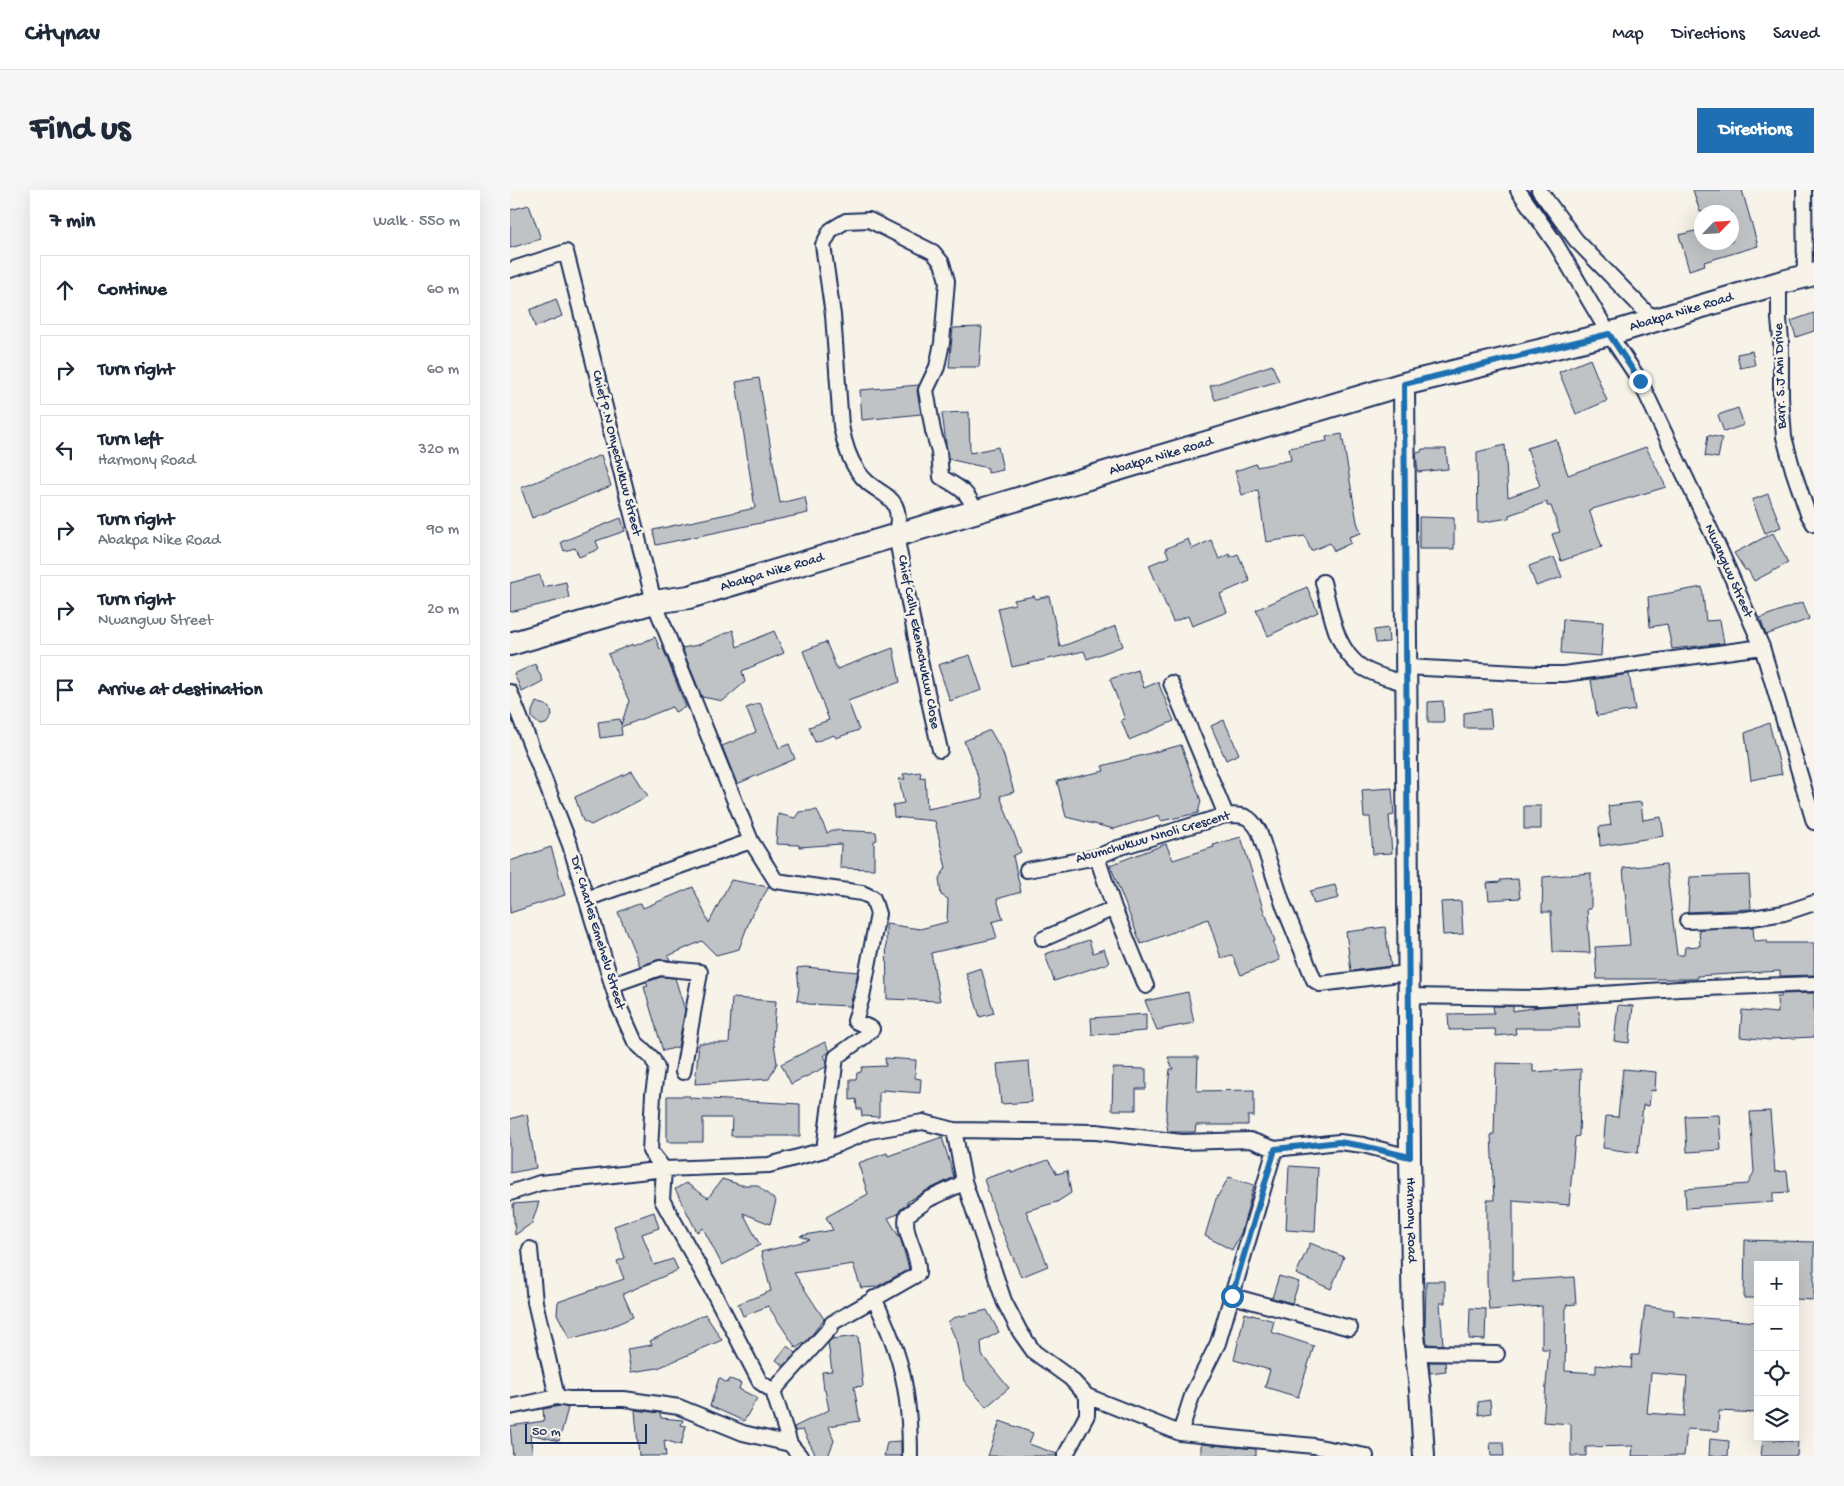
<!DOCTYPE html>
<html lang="en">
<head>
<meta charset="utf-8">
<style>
	:root { --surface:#fff; --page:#f6f6f7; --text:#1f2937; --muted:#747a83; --line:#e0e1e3; --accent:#1f6fb2 }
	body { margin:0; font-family:"Gochi Hand",sans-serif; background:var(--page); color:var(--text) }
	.controls { position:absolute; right:15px; bottom:15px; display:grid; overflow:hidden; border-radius:0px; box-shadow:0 5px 20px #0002 }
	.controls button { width:45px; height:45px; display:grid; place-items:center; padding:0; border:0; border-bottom:1px solid var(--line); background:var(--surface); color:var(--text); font:25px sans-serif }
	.compass { position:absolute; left:1184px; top:15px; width:45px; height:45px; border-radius:50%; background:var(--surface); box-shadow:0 5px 20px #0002; rotate:65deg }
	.scale { position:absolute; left:15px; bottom:12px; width:122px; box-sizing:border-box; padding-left:5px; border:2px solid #1b2f5e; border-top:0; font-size:14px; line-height:18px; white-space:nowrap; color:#1b2f5e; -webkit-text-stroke:4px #f7f3e8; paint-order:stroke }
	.stop { position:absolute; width:15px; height:15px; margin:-11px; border:4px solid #1f6fb2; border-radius:50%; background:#fff }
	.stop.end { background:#1f6fb2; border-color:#fff; box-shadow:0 1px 5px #0008 }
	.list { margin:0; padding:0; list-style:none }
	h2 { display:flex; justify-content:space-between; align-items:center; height:65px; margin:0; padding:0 20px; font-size:21px }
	h2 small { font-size:16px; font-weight:400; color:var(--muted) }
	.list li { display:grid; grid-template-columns:32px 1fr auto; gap:15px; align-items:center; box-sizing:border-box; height:70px; margin:0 10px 10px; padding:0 10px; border:1px solid var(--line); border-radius:0px }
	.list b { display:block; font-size:19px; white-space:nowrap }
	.list p { margin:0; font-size:16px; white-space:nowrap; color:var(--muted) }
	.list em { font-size:16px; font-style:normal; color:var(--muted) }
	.icon { flex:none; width:28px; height:28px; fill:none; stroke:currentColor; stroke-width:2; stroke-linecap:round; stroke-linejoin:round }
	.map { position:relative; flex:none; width:1304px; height:1266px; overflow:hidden; border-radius:0px }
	header { display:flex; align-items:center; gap:30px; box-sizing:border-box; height:70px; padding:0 25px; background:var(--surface); border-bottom:1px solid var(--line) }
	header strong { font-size:24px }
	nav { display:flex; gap:28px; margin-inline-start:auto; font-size:18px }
	.intro { display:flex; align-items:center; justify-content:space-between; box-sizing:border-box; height:120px; padding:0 30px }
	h1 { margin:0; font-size:35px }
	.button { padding:12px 22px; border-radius:0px; background:var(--accent); color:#fff; font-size:18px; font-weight:700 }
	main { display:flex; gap:30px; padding:0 30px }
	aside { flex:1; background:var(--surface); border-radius:0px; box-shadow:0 5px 20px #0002 }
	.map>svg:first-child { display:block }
	.building { fill:#c0c3c5; stroke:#1b2f5e; fill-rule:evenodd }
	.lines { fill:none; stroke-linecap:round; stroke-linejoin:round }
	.street-casing { stroke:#1b2f5e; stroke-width:18 }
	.secondary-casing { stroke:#1b2f5e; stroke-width:24 }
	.primary-casing { stroke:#1b2f5e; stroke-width:26 }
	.street { stroke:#f7f3e8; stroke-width:14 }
	.secondary { stroke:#f7f3e8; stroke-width:20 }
	.primary { stroke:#f7f3e8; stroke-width:22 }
	.route { stroke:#1f6fb2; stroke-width:6 }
	.labels { text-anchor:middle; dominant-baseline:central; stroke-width:5; stroke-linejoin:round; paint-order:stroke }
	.street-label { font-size:14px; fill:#1b2f5e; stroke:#f7f3e8 }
</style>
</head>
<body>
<header>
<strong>Citynav</strong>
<nav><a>Map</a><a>Directions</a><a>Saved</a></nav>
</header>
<div class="intro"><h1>Find us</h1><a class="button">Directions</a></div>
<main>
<aside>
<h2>7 min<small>Walk · 550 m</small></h2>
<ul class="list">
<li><svg class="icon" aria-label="ahead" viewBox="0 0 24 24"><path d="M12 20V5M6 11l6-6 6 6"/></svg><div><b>Continue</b></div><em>60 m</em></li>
<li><svg class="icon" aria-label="right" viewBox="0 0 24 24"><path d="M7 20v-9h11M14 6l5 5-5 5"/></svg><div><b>Turn right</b></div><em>60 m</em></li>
<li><svg class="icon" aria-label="left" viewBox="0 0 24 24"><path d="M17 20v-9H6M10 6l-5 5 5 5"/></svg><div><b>Turn left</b><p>Harmony Road</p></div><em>320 m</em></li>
<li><svg class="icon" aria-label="right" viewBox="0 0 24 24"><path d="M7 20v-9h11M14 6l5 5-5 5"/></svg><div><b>Turn right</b><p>Abakpa Nike Road</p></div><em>90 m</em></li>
<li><svg class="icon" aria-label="right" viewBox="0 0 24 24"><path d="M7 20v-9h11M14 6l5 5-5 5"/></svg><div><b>Turn right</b><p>Nwangwu Street</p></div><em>20 m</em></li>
<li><svg class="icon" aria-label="arrive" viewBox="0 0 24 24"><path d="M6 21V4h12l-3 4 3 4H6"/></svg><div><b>Arrive at destination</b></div></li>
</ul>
</aside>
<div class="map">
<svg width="1304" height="1266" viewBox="0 0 1304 1266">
	<rect width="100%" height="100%" fill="#f7f3e8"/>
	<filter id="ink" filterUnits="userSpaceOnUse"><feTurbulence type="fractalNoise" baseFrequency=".02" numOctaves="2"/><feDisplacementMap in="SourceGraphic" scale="10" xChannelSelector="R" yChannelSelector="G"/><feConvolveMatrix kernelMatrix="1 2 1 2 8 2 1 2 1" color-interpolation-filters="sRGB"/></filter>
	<g filter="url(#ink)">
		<path class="building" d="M1183,0H1232L1248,56L1194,72L1195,75L1179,80L1169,45L1192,39V52H1222V22H1190Z
			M19,15L31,49L0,58V20Z
			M46,109L52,126L25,137L20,120Z
			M1304,123V141L1286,147L1281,131Z
			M472,137L469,177H439L443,138Z
			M1242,161L1245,175L1230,178L1227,164Z
			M1080,169L1097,211L1066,224L1049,182Z
			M762,175L769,191L705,210L700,196Z
			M249,188L270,313L295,307L298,323L146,355L143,340L245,318L226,192Z
			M409,195L407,201L411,224L352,230L350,200Z
			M1228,218L1234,235L1214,242L1208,225Z
			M459,222L460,263L488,257L493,280L478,283V278L438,269L432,223Z
			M832,244L847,332L851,343L839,347L841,353L824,361L820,353L801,361L795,346L756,352L748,300L732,305L725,281L746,274L747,277L781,270L779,258L817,251L816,247Z
			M1198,245L1212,248L1208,268L1195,266Z
			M1046,249L1058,285L1136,257L1156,297L1079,320L1092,357L1051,371L1042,344L1050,342L1041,316H1037V312L999,325V328L968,333L967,262L995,255L998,307L1030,296L1017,258Z
			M912,259H936L938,279L908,282L906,263L911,262Z
			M91,265L101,296L22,328L11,298Z
			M1258,304L1271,337L1255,343L1242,310Z
			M909,327L944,328V359H909Z
			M111,328L115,341L86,351L89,359L69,367L65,358L54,361L51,352Z
			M1263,343L1278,373L1244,391L1238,380H1235L1224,363Z
			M678,349L682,359L701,350L709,369L719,364L720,367L728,364L740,391L710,404L717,422L682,436L678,426L663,432L639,375L659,367L655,359Z
			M1044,367L1052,387L1026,396L1019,376Z
			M30,385L33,397L56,392L59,408L0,422V393Z
			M797,397L808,422L758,446L746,420Z
			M1192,397L1196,431L1210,430L1214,453L1162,459L1157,434L1140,437L1138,407Z
			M524,406L526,409L539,406L550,457L606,436L613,456L577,469L574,461L502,477L488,418L505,414L504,410Z
			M1293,412L1299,429L1256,445L1250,428Z
			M1053,429L1093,432L1091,466L1051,463Z
			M878,438L879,452L866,453L864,440Z
			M223,440L227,457L264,441L274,463L232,481L235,492L213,511L192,507L172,458L188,455Z
			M145,447L150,459L153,458L176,517L165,522L162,517L111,537L112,545L90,548L88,532L110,529L111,535L119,511L98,464L123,454L124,456Z
			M316,452L327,479L383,458L390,492L338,511L349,540L326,548L324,545L305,552L299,537L319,530L293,461Z
			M460,465L472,500L440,511L428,475Z
			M25,474L33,491L12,502L4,484Z
			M628,480L634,498L648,492L664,531L619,550L611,530L615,529L600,489Z
			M1119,484L1125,520L1087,526L1081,490Z
			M933,511L934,532H918V512Z
			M26,512L36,515L41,520L42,526L36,534L30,535L22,528V521Z
			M250,513L269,558L279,554L285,569L227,594L212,556L246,542L236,518Z
			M980,519L982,538H954V523Z
			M714,530L729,564L716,570L701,536Z
			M1259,533L1272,584L1241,590L1235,543Z
			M480,540L493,563L504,602L490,606L511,662L503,666L511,702L487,709L493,729L482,732L487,748L421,763L430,811L377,809L376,734L410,739L437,732L438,709L431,705L429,688L436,678L425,631L384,627L383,615L394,613L389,589H395L393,584L411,582L410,588L415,587L417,619L473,608L466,580L454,551Z
			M671,555L691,611L688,623L651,631L649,625L604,639L556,627L547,591L594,581L592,576Z
			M122,581L138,606L81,635L73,631L65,607Z
			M882,598L884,625L879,626L882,663L863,664L860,627H854L852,600Z
			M1131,612L1133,630L1151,627L1154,646L1090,656L1089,637L1101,635L1098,616Z
			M1014,616H1031V639H1014Z
			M307,620L317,643L322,640L366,642L367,650L364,651V679L330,678L331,654L289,657V655L266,654L268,624L285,628L289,622Z
			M731,647L755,725H756L765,751L763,752L770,770L731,785L722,765L711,768L698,729L631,754L600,675L656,654L663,670L704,657L703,655Z
			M41,657L55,705L0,723V671Z
			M1156,674L1167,765H1174L1175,757L1190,756L1189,739L1243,737L1244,751L1257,750V753H1304V785L1270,786V781L1187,786V789H1087L1085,757L1120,755L1113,678Z
			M1081,683V719H1077L1080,763L1043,762L1041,722H1032L1033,687Z
			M1239,685L1241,719L1178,722L1180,687Z
			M1008,689L1010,708L979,710L977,693L991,692L990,690Z
			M221,690L259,697L241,726L229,759L206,765L192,751L158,766L160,770H147L130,776L108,722L131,713L133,718L183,697L199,733Z
			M825,695L829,708L804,714L800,701Z
			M951,711L953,744L933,745L931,712Z
			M875,737L881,776L841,781L836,742Z
			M579,750L583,763L594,759L599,773L544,791L535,764Z
			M295,777L348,782L340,816L298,814L287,810L289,798L287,778Z
			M471,778L484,823L470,827L456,783Z
			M151,787L165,788L175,820L168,857L153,861L134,797L138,796L136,792Z
			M678,802L684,833L647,840L635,811Z
			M1304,803V847L1261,849L1260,850L1230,847L1232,820L1268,823L1267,807H1271V804Z
			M222,808L266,811L263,848L267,873L259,889L185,894L189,853H219Z
			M1067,814L1070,838H1005L1006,844L986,846L985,839L939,840L938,824L984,823L983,816H1003V821L1029,817Z
			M1108,815L1123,816L1119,853L1104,851Z
			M636,824V841L582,845L581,828Z
			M315,852L320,861L314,866L317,871L316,877L281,894L271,874Z
			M658,867H688L687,901L744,900V926H738V935H686L685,942H658L656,929L657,906L660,879H663Z
			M375,868L406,870L405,888L411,889L410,903L373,900V902H369V927L352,926L351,919H347L346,909L340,910V889H346L347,883L351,882L352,877L376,876Z
			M519,871L522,912L491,914L487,874Z
			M986,873L1023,874V882L1071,879L1069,946L1065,947L1059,1015L1003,1010V1091L1064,1087L1066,1114L1056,1115L1055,1181L1086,1183V1175L1121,1178L1122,1165H1129L1135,1116L1164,1120V1126L1248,1132V1223L1209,1221L1208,1241L1177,1239L1174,1266H1122L1123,1256L1076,1257V1266H1061V1234L1033,1232L1039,1159H1032V1116L979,1120L977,1093V1010H984L981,944H984ZM1141,1183L1177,1186L1174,1226L1137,1223Z
			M603,878L636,879V899H626V920H602Z
			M1113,879L1146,882L1145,901L1141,900L1139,916L1133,915L1128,963L1093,958L1096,926L1108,927Z
			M157,906H180V908L290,914V946H221L222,928H193V952H157Z
			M1260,921L1265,982L1277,981L1279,1002L1263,1003V1012L1176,1018L1175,999L1238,994L1244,982L1240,922Z
			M17,924L26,978L0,983V929Z
			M1209,925L1211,960L1177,962L1175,926Z
			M432,947L444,987L414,1002L397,1012V1014L390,1020L388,1024L378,1028L391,1050L399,1079L366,1097L351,1098L343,1074L284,1083L314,1129L297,1151L286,1158L258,1116L233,1126L228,1114L261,1101L251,1062L300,1050L290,1046L323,1040L316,1027L358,1004L348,973L377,963L378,966Z
			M538,970L547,984L557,981L561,1003L547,1012L516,1021L538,1076L511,1087L485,1024L474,989L501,980L502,983Z
			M779,976L808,978L805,1042L776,1040Z
			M719,987L744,995L731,1043L722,1060L695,1046L706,1009Z
			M212,989L231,995H247L266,1011L260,1034L233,1023L250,1055L212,1075L193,1038L187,1042L165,999L176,993L198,1008Z
			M29,1012L22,1033L5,1045L3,1014Z
			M144,1022L149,1038L132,1044L144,1075L163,1069L168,1080L113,1104L123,1127L96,1139L60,1149L47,1124L48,1112L114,1089L107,1071L115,1068L104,1036Z
			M1235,1050L1304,1052V1110L1285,1109V1075H1248V1108H1234Z
			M800,1053L834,1067L821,1099L786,1084Z
			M769,1086L789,1092L782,1113L762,1108Z
			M916,1091H935V1113H930L933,1155L917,1154L915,1139Z
			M960,1118L976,1119L975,1150L959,1149Z
			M477,1120L489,1142L471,1152L472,1165L499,1198L476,1217L454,1191L446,1150L438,1132L443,1128Z
			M735,1123L764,1131L761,1142L804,1156L788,1207L755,1197L760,1180L724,1170Z
			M195,1124L212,1150L148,1178L121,1182L117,1159L142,1155L140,1151Z
			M348,1146L353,1196L344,1197L350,1231L319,1236L324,1251L318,1266H306L293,1240L285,1241L284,1237L319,1220L315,1200H314L312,1182L322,1181L318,1153L322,1149Z
			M277,1156L286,1163L274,1176L266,1170Z
			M919,1172H935L936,1181L920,1183Z
			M209,1188L217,1193L220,1189L231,1193L229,1199L247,1208L234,1231L200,1216Z
			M980,1210L981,1223L969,1225L968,1212Z
			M50,1216L58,1218L49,1251L20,1244L23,1266H3L0,1236L34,1231L33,1219Z
			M125,1220L150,1223L151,1228L173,1230L171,1235L176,1236L171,1255L154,1250L156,1266H129Z
			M490,1231L523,1243L519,1254L547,1264L546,1266H478Z
			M1200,1249L1219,1251L1218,1266H1199Z
			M1253,1249L1288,1252L1287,1266H1251Z
			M391,1251V1266H374L377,1252Z
			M980,1252H993L994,1266H981Z
			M691,1254L746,1259V1266H691Z"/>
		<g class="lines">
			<g class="street-casing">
				<path id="street" d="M1008,0L1046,54L1099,144L1130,191L1209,358L1252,457L1304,632
					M1029,0L1066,50L1137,123L1146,127L1151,126
					M1294,0L1295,87
					M0,80L56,62L144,412L241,651L266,691L352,703L363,708L368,724L352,807L345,831L362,839L355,846L326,867L314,960
					M1269,93V129L1271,150V208L1274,247L1283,280L1298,324L1304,334
					M813,392C821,422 825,460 853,478C866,486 882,489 897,494
					M896,477L1028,484H1054L1252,457
					M661,493L716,625
					M0,502L60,655L108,814L125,852L142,868L147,878L143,904L140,961L154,979L152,1010L205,1105L250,1192L263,1201L280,1254L290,1266
					M430,560L412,480L386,345C396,299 365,309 347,280C338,267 334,252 331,236L323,125L313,55L321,40L336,31L359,30L423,62L432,73L437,91L432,153L427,177L416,200L423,241L429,261L431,287C448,297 459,301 465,322
					M587,667L604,718L636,796
					M517,680L587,667L608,658L716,625C735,625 739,625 749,641L773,714L804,790L810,794L897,783
					M76,709L241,651
					M1177,731L1236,729L1274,723L1304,713
					M533,749L604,718
					M102,795L150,778L190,782L173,882
					M897,806L1030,808L1169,799L1304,794
					M444,940L454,991L494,1111L510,1142L524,1162L560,1188L577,1206L670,1243L683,1203L708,1153L765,959
					M0,1003L30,993L87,987L154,979L259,975L314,960L360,941L413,932L444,940L586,942L672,952L740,950L765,959L829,952L853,955L900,967
					M20,1059L25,1112L47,1207
					M722,1106L840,1138
					M364,1108C376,1134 389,1163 394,1192C399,1217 400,1241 400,1266
					M907,1163L987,1164
					M263,1201L321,1137L322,1133L408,1084C410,1063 392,1045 397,1025L419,1009L449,995L454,991
					M0,1217L47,1207L58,1209H114L169,1217L233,1243L280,1254
					M670,1243L804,1256L856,1266
					M555,1266L577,1225V1206"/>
			</g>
			<g class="secondary-casing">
				<g id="secondary">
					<path id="s1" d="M894,194L900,967L903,1136L910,1200L914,1266"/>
				</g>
			</g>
			<g class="primary-casing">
				<g id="primary">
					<path id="s2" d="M0,454L144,412L179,407L894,194L1099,144L1269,93L1304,84"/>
				</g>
			</g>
			<use href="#street" class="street"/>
			<use href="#secondary" class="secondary"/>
			<use href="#primary" class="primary"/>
		</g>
	</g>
	<g class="lines" filter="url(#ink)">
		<path class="route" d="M722,1106L765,959L829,952L853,956L900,967L894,194L1099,144L1130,191"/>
	</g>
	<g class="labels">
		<g class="street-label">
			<text stroke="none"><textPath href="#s2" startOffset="1218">Abakpa Nike Road</textPath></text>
			<text transform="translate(1271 186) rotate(-92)">Barr. S.J Ani Drive</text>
			<text transform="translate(106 263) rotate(76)">Chief P.N Onyechukwu Street</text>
			<text stroke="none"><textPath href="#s2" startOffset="678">Abakpa Nike Road</textPath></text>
			<text transform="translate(1218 381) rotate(66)">Nwangwu Street</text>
			<text stroke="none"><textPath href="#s2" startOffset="272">Abakpa Nike Road</textPath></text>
			<text transform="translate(408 452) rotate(79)">Chief Cally Ekenechukwu Close</text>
			<text transform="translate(643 648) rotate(-16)">Abumchukwu Nnoli Crescent</text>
			<text transform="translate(87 743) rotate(73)">Dr. Charles Emehelu Street</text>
			<text stroke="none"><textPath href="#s1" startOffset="836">Harmony Road</textPath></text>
		</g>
	</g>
</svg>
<div class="controls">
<button>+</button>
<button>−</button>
<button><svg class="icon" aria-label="locate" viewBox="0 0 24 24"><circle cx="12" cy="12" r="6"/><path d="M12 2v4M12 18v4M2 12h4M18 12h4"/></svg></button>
<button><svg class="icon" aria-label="layers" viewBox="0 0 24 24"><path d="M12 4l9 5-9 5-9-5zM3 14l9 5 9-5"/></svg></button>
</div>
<svg class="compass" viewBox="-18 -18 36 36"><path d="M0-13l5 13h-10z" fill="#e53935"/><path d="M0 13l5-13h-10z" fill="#747a83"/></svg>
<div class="scale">50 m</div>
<div class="stop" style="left:722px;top:1106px"></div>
<div class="stop end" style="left:1130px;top:191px"></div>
</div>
</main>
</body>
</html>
